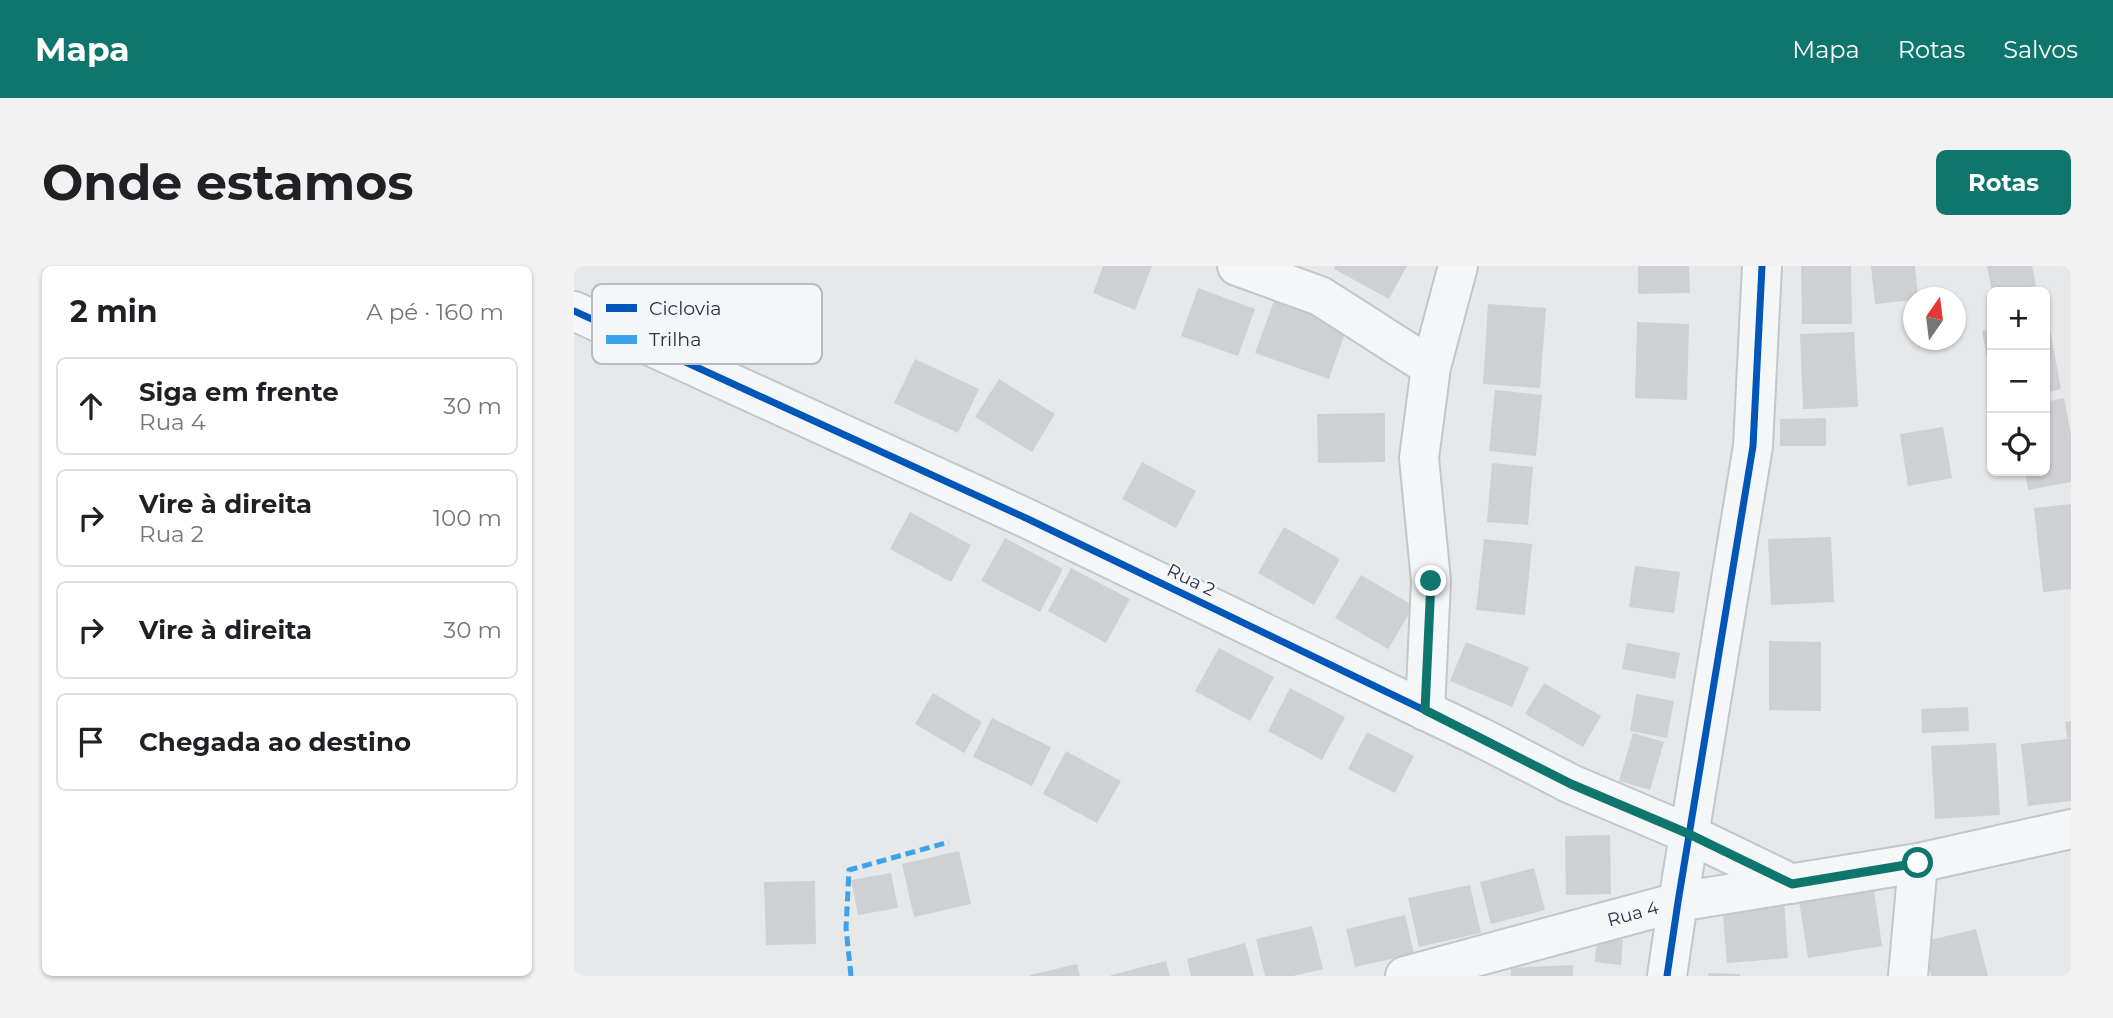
<!DOCTYPE html>
<html lang="pt">
<head>
<meta charset="utf-8">
<style>
	:root { --surface:#fff; --page:#f2f2f2; --text:#202124; --muted:#757577; --line:#e0e0e0; --accent:#0f766e }
	body { margin:0; font-family:Montserrat,sans-serif; background:var(--page); color:var(--text) }
	.controls { position:absolute; right:21px; top:21px; display:grid; overflow:hidden; border-radius:10px; box-shadow:0 2px 5px #0004 }
	.controls button { width:63px; height:63px; display:grid; place-items:center; padding:0; border:0; border-bottom:2px solid var(--line); background:var(--surface); color:var(--text); font:35px sans-serif }
	.compass { position:absolute; left:1329px; top:21px; width:63px; height:63px; border-radius:50%; background:var(--surface); box-shadow:0 2px 5px #0004; rotate:14deg }
	.stop { position:absolute; width:21px; height:21px; margin:-16px; border:5px solid #0f766e; border-radius:50%; background:#fff }
	.stop.end { background:#0f766e; border-color:#fff; box-shadow:0 2px 7px #0008 }
	.list { margin:0; padding:0; list-style:none }
	h2 { display:flex; justify-content:space-between; align-items:center; height:91px; margin:0; padding:0 28px; font-size:30px }
	h2 small { font-size:23px; font-weight:400; color:var(--muted) }
	.list li { display:grid; grid-template-columns:46px 1fr auto; gap:21px; align-items:center; box-sizing:border-box; height:98px; margin:0 14px 14px; padding:0 14px; border:2px solid var(--line); border-radius:10px }
	.list b { display:block; font-size:26px; white-space:nowrap }
	.list p { margin:0; font-size:23px; white-space:nowrap; color:var(--muted) }
	.list em { font-size:23px; font-style:normal; color:var(--muted) }
	.icon { flex:none; width:38px; height:38px; fill:none; stroke:currentColor; stroke-width:2; stroke-linecap:round; stroke-linejoin:round }
	.map { position:relative; flex:none; width:1497px; height:710px; overflow:hidden; border-radius:10px }
	header { display:flex; align-items:center; gap:42px; box-sizing:border-box; height:98px; padding:0 35px; background:var(--accent); color:#fff }
	header strong { font-size:33px }
	nav { display:flex; gap:38px; margin-inline-start:auto; font-size:24px }
	.intro { display:flex; align-items:center; justify-content:space-between; box-sizing:border-box; height:168px; padding:0 42px }
	h1 { margin:0; font-size:49px }
	.button { padding:18px 32px; border-radius:10px; background:var(--accent); color:#fff; font-size:24px; font-weight:700 }
	main { display:flex; gap:42px; padding:0 42px }
	aside { flex:1; background:var(--surface); border-radius:10px; box-shadow:0 2px 5px #0004 }
	.map>svg:first-child { display:block }
	.building { fill:#ced0d3 }
	.lines { fill:none; stroke-linecap:round; stroke-linejoin:round }
	.minor-casing { stroke:#c4c6c8; stroke-width:42 }
	.minor { stroke:#f5f6f7; stroke-width:38 }
	.quiet { stroke:#3ea3ec; stroke-width:5; stroke-dasharray:10 5; stroke-linecap:butt }
	.cycleway-casing { stroke:#f4f6f9; stroke-width:11 }
	.cycleway { stroke:#0057b8; stroke-width:7 }
	.route { stroke:#0f766e; stroke-width:9 }
	.labels { text-anchor:middle; dominant-baseline:central; stroke-width:5; stroke-linejoin:round; paint-order:stroke }
	.street-label { font-size:18px; fill:#2b3445; stroke:#f4f6f9 }
	.key { fill:#f4f6f9; stroke:#b8bcc3; stroke-width:2 }
	.key-label { font-size:19px; fill:#2b3445 }
</style>
</head>
<body>
<header>
<strong>Mapa</strong>
<nav><a>Mapa</a><a>Rotas</a><a>Salvos</a></nav>
</header>
<div class="intro"><h1>Onde estamos</h1><a class="button">Rotas</a></div>
<main>
<aside>
<h2>2 min<small>A pé · 160 m</small></h2>
<ul class="list">
<li><svg class="icon" aria-label="ahead" viewBox="0 0 24 24"><path d="M12 20V5M6 11l6-6 6 6"/></svg><div><b>Siga em frente</b><p>Rua 4</p></div><em>30 m</em></li>
<li><svg class="icon" aria-label="right" viewBox="0 0 24 24"><path d="M7 20v-9h11M14 6l5 5-5 5"/></svg><div><b>Vire à direita</b><p>Rua 2</p></div><em>100 m</em></li>
<li><svg class="icon" aria-label="right" viewBox="0 0 24 24"><path d="M7 20v-9h11M14 6l5 5-5 5"/></svg><div><b>Vire à direita</b></div><em>30 m</em></li>
<li><svg class="icon" aria-label="arrive" viewBox="0 0 24 24"><path d="M6 21V4h12l-3 4 3 4H6"/></svg><div><b>Chegada ao destino</b></div></li>
</ul>
</aside>
<div class="map">
<svg width="1497" height="710" viewBox="0 0 1497 710">
	<rect width="100%" height="100%" fill="#e6e8ea"/>
	<path class="building" d="M529,0H578L561,44L519,27Z
		M761,0H833L815,33L760,3Z
		M1064,0H1115L1116,27L1064,28Z
		M1227,0H1277L1278,58H1228Z
		M1297,0H1341L1344,32H1339V34L1301,38Z
		M1413,0H1458L1462,20L1418,26Z
		M624,22L681,43L664,90L607,70Z
		M700,35L773,61L755,113L681,87Z
		M914,38L972,42L966,122L909,118Z
		M1471,53H1474L1487,123L1471,127Z
		M1063,56L1115,58L1113,134L1061,132Z
		M1418,63V114H1417L1408,65Z
		M1280,66L1284,141L1229,143L1226,68Z
		M341,93L405,123L384,167L320,137Z
		M425,113L481,148L458,186L401,151Z
		M921,124L968,129L962,190L915,185Z
		M1490,132L1497,169V216L1454,224L1451,205H1471V136Z
		M811,147V196L744,197L743,148Z
		M1252,152V180H1206V153Z
		M1369,161L1378,212L1334,220L1326,168Z
		M568,196L622,225L602,262L548,233Z
		M918,197L959,201L954,259L913,256Z
		M1497,238V323L1469,326L1460,242Z
		M336,246L397,279L377,316L316,283Z
		M710,261L766,293L740,339L684,307Z
		M1257,271L1260,336L1197,339L1194,273Z
		M431,272L489,303L466,346L407,315Z
		M910,273L958,278L951,349L902,344Z
		M1061,300L1106,306L1100,347L1055,341Z
		M497,302L556,333L532,377L474,345Z
		M787,309L840,340L814,383L761,352Z
		M1195,375L1247,376V445L1195,444Z
		M892,376L955,401L938,441L876,415Z
		M1053,377L1106,387L1101,413L1048,403Z
		M645,382L700,411L676,455L621,425Z
		M970,417L1027,450L1009,481L951,448Z
		M716,422L771,451L748,494L694,465Z
		M359,427L408,456L390,487L341,458Z
		M1062,428L1100,435L1093,472L1056,465Z
		M1394,441L1395,465L1348,467L1347,443Z
		M418,452L477,481L458,520L399,491Z
		M1497,455V535L1454,540L1447,478L1493,473L1491,456Z
		M793,466L840,490L821,527L774,503Z
		M1059,467L1090,476L1076,524L1045,515Z
		M1422,477L1426,549L1361,553L1357,480Z
		M492,485L547,515L523,557L469,528Z
		M1036,569L1037,628L992,629L991,570Z
		M385,585L397,638L340,651L328,598Z
		M960,602L971,644L917,658L906,616Z
		M317,607L324,642L284,649L277,614Z
		M241,615L242,678L192,679L190,616Z
		M896,619L907,667L845,681L834,632Z
		M1300,624L1308,680L1234,692L1225,635Z
		M1210,633L1214,692L1153,697L1148,638Z
		M831,649L840,688L781,701L772,663Z
		M738,660L749,703L719,710H691L682,673Z
		M1402,663L1414,710H1357L1348,676Z
		M1023,672L1049,674L1047,699L1021,696Z
		M671,677L680,710H617L613,693Z
		M592,695L596,710H537V709Z
		M503,698L506,710H456V709Z
		M999,699V710H937V702Z
		M1135,707L1166,708V710H1134Z"/>
	<g class="lines">
		<g class="minor-casing">
			<path id="minor" d="M663,0L746,30L857,101
				M0,45L454,253L906,471L997,518L1115,568L1218,618
				M851,445L857,315L845,192L857,101L884,0
				M831,710L1104,636L1344,597L1497,563
				M1093,710L1104,636L1179,180L1188,0
				M1334,710L1344,597"/>
		</g>
		<use href="#minor" class="minor"/>
		<path class="quiet" d="M277,710L272,662L275,604L375,576"/>
		<g class="cycleway-casing">
			<path id="cycleway" d="M0,45L454,253L906,471L997,518L1115,568L1218,618
				M1093,710L1104,636L1179,180L1188,0"/>
		</g>
		<use href="#cycleway" class="cycleway"/>
	</g>
	<g class="lines">
		<path class="route" d="M857,315L851,444L997,518L1115,568L1218,618L1344,597"/>
	</g>
	<g class="labels">
		<g class="street-label">
			<text transform="translate(617 314) rotate(26)">Rua 2</text>
			<text transform="translate(1059 648) rotate(-15)">Rua 4</text>
		</g>
	</g>
	<rect x="18" y="18" width="230" height="80" rx="10" class="key"/>
	<rect x="32" y="38" width="31" height="8" fill="#0057b8"/>
	<rect x="32" y="69" width="31" height="9" fill="#3ea3ec"/>
	<g class="key-label">
		<text x="75" y="49">Ciclovia</text>
		<text x="75" y="80">Trilha</text>
	</g>
</svg>
<div class="controls">
<button>+</button>
<button>−</button>
<button><svg class="icon" aria-label="locate" viewBox="0 0 24 24"><circle cx="12" cy="12" r="6"/><path d="M12 2v4M12 18v4M2 12h4M18 12h4"/></svg></button>
</div>
<svg class="compass" viewBox="-18 -18 36 36"><path d="M0-13l5 13h-10z" fill="#e53935"/><path d="M0 13l5-13h-10z" fill="#757577"/></svg>
<div class="stop" style="left:1344px;top:597px"></div>
<div class="stop end" style="left:857px;top:315px"></div>
</div>
</main>
</body>
</html>
